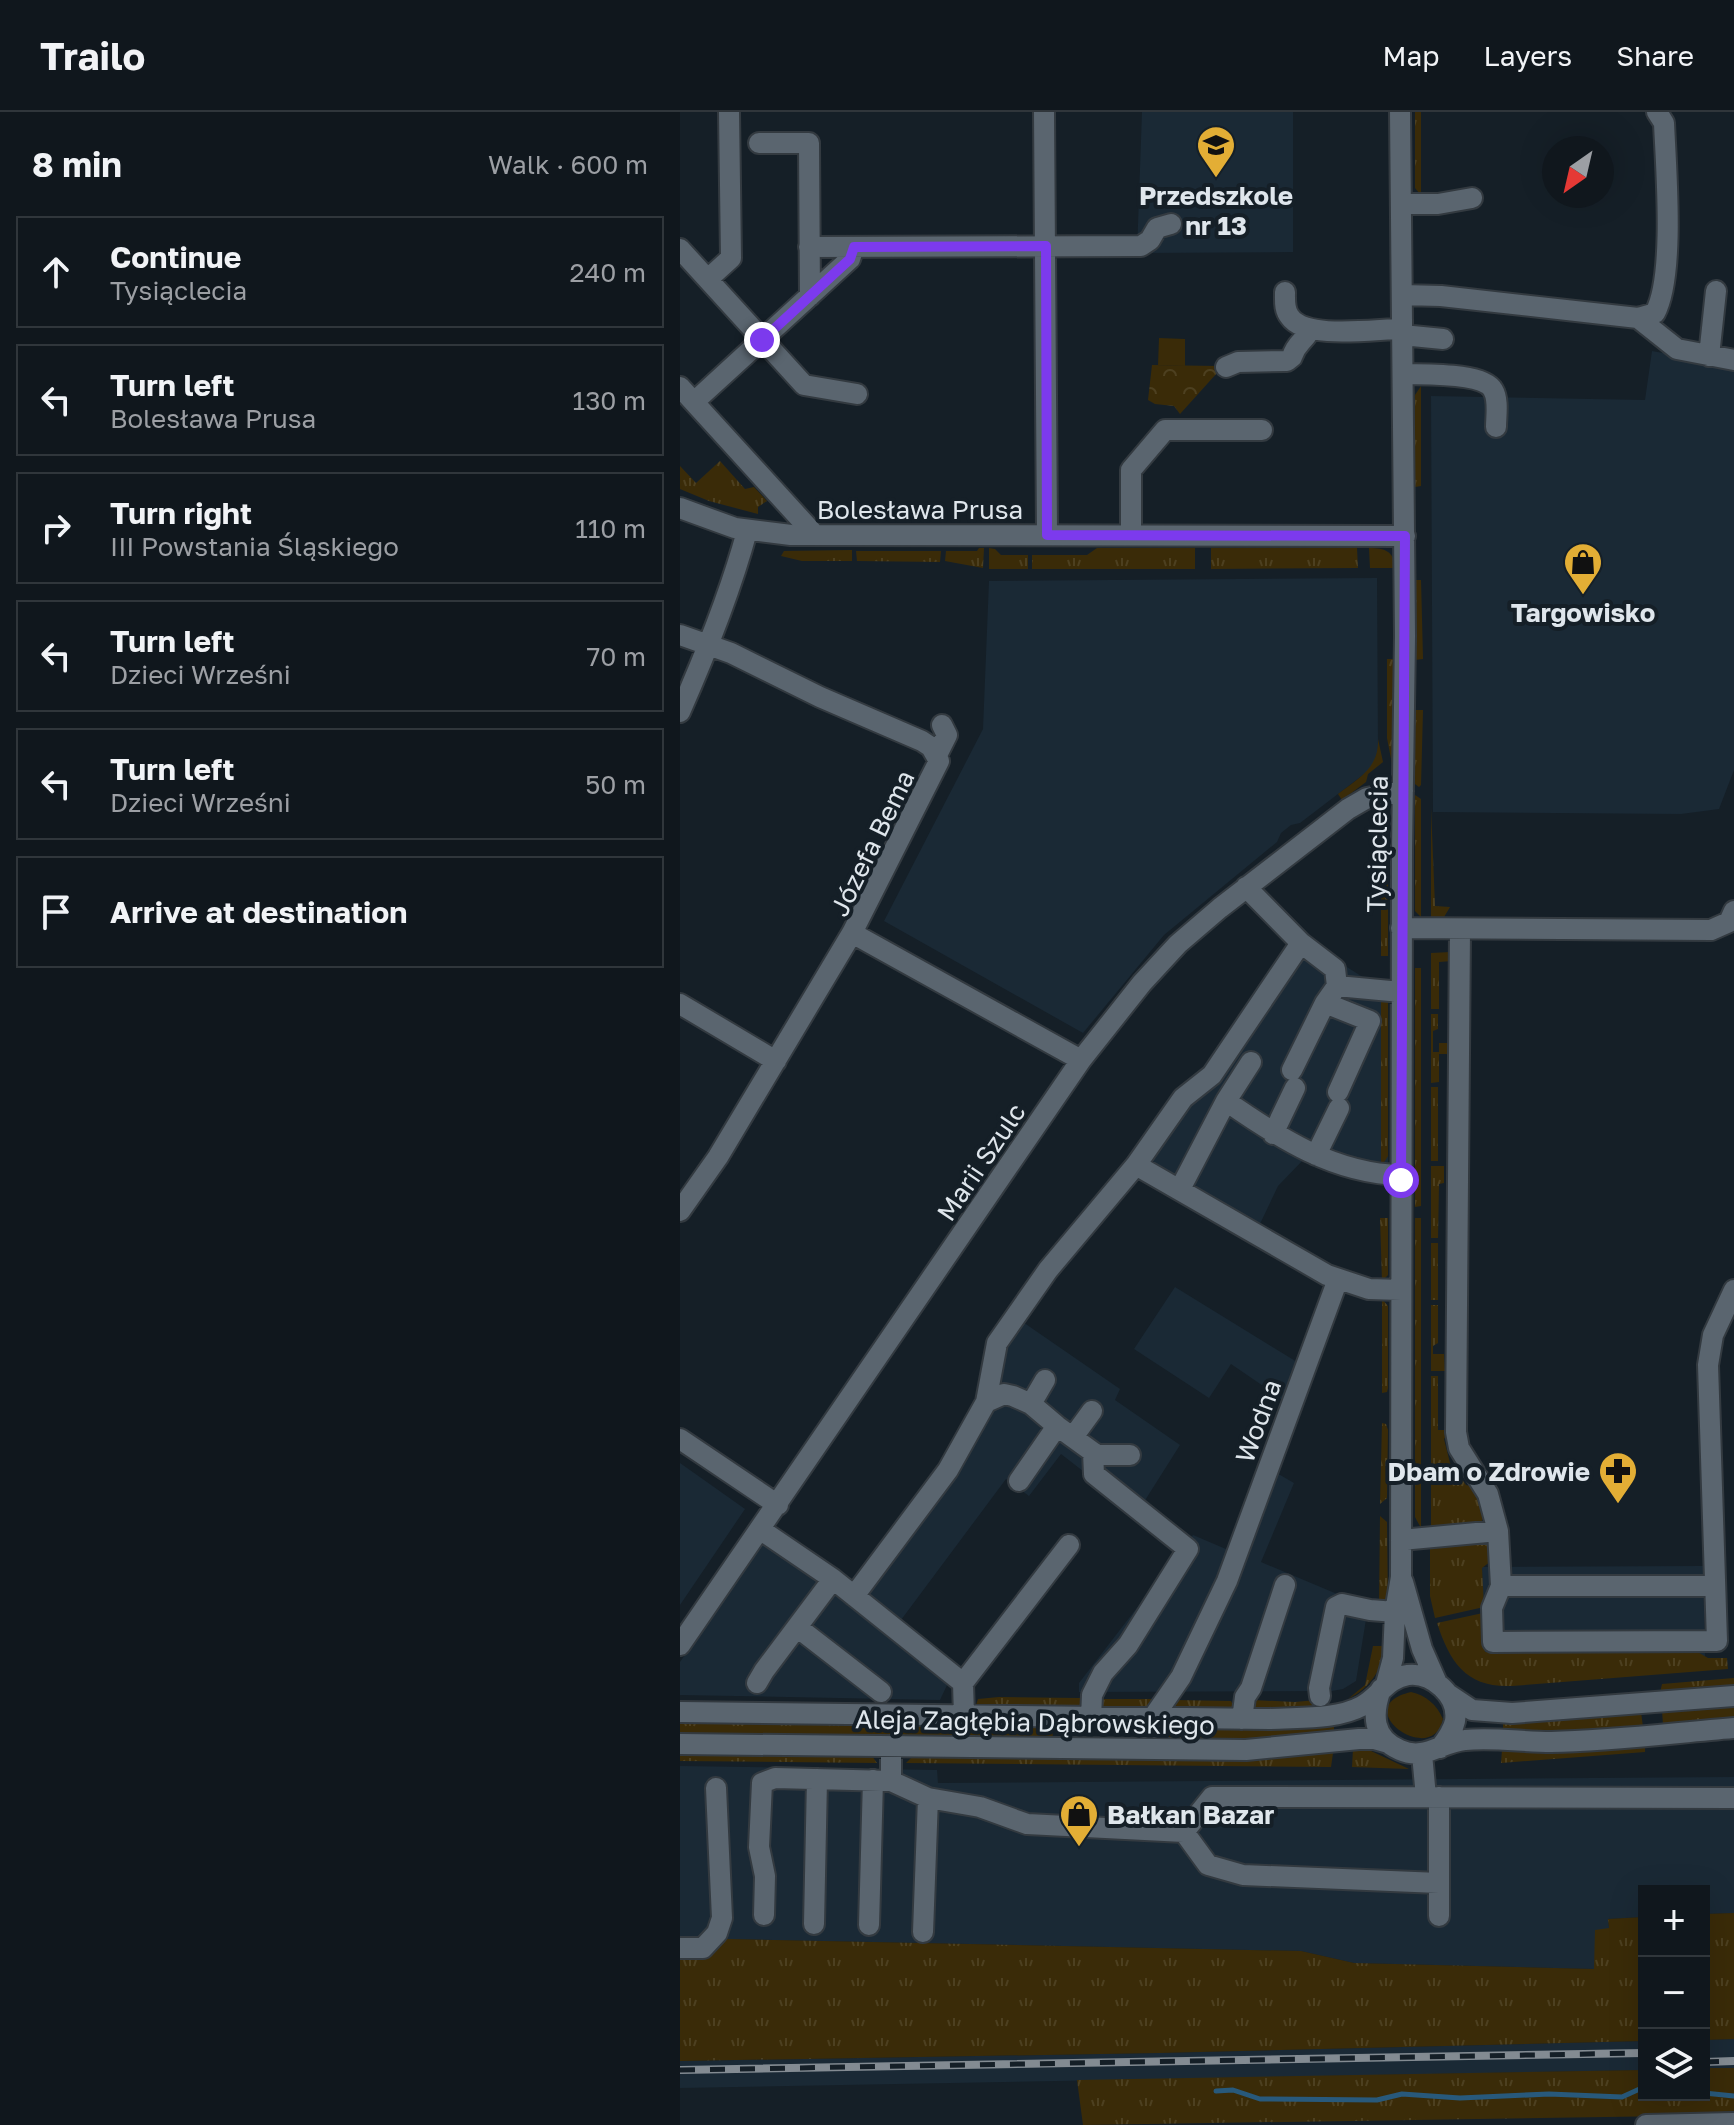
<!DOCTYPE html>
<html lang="en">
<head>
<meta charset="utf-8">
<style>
	:root { --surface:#10171d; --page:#1e242a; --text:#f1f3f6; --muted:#9c9fa4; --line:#30363b }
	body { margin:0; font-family:"Golos Text",sans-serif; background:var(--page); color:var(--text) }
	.controls { position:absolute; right:24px; bottom:24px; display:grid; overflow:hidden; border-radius:0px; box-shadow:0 8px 32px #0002 }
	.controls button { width:72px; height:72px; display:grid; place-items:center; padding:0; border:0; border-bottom:2px solid var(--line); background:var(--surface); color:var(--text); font:40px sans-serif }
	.compass { position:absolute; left:862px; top:24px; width:72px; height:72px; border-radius:50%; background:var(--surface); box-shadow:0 8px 32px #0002; rotate:214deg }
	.stop { position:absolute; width:24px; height:24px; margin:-18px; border:6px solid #7c3aed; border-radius:50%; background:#fff }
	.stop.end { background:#7c3aed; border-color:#fff; box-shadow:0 2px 8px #0008 }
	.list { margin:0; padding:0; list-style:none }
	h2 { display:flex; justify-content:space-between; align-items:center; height:104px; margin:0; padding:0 32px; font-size:34px }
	h2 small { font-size:26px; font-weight:400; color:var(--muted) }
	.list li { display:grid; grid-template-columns:52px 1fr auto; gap:24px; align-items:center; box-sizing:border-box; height:112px; margin:0 16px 16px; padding:0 16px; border:2px solid var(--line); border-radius:0px }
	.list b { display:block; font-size:30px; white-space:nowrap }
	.list p { margin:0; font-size:26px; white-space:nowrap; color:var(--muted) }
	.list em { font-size:26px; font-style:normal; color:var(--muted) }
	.icon { flex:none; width:44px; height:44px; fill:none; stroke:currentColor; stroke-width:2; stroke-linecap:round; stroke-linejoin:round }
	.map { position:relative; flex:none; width:1054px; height:2013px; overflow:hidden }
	header { display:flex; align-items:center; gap:48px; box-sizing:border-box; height:112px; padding:0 40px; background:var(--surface); border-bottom:2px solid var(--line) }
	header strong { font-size:38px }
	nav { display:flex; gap:44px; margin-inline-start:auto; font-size:28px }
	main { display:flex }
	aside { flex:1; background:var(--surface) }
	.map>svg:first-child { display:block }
	.built { fill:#1a2935 }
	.grass { fill:url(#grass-tufts) }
	.park { fill:url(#park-crowns) }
	.garden { fill:#3a2b08 }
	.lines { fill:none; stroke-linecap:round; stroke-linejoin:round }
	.stream { stroke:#28597b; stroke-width:5 }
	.minor-casing { stroke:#333a40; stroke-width:24 }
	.minor { stroke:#5a656f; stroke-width:20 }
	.rail-casing { stroke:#838b92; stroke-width:8 }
	.rail { stroke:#151f27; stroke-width:5; stroke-dasharray:15; stroke-linecap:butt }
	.route { stroke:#7c3aed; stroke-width:10 }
	.labels { text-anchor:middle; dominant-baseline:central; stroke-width:8; stroke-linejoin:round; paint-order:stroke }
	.poi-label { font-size:26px; font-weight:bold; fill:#dfe6ec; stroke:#151f27 }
	.street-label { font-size:26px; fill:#dfe6ec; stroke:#151f27 }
</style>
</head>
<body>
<header>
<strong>Trailo</strong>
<nav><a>Map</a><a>Layers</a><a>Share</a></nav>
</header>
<main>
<aside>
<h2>8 min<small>Walk · 600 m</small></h2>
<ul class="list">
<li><svg class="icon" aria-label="ahead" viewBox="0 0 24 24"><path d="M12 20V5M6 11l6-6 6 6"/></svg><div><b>Continue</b><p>Tysiąclecia</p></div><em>240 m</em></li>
<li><svg class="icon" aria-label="left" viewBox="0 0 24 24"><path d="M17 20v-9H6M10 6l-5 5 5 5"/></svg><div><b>Turn left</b><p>Bolesława Prusa</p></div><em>130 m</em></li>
<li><svg class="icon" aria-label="right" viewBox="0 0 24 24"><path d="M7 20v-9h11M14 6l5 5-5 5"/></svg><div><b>Turn right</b><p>III Powstania Śląskiego</p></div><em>110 m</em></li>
<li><svg class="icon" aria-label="left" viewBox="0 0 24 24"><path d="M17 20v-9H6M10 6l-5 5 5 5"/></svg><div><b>Turn left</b><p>Dzieci Wrześni</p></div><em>70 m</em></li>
<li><svg class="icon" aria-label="left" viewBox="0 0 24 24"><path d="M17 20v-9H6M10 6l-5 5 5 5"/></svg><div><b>Turn left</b><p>Dzieci Wrześni</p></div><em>50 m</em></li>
<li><svg class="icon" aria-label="arrive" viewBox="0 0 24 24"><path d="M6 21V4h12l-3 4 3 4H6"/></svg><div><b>Arrive at destination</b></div></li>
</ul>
</aside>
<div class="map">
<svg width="1054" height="2013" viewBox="0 0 1054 2013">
	<defs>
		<pattern id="grass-tufts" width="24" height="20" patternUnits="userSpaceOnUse" patternTransform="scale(2)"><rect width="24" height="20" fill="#3a2b08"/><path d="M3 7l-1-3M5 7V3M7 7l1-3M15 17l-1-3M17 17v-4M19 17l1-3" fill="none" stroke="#4d4020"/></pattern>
		<pattern id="park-crowns" width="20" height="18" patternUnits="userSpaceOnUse" patternTransform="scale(2)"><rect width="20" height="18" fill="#3a2b08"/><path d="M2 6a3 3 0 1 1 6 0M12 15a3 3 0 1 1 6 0" fill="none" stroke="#4d4020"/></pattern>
	</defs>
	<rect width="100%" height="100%" fill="#151f27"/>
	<path class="built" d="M462,0H613V140L457,141Z
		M972,239L1054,254V658L1039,697L1001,702L753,700L751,284L965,288Z
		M697,466L698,638L692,656L620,711L611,713L601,721L597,730L484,823L403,921L204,809L303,617L309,469Z
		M621,826L708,881V1062L624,1047L598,1074L579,1114L461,1053Z
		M495,1175L617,1250L604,1291L598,1284L551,1252L529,1286L454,1237Z
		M337,1206L440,1277L435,1288L500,1333L457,1401L381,1342L349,1384L326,1367L221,1508L277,1552L260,1588L0,1583V1550L92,1418L172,1474L316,1280L323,1224Z
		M0,1351L65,1397L0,1493Z
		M595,1360L614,1371L581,1450L688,1495L676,1569L663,1577L652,1579L399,1580V1571L513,1423L560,1443Z
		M1023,1454L1025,1544L803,1547L802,1455Z
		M0,1654L257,1658L258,1671L1054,1665V1801L1024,1802V1779H964V1805L928,1807L929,1816L915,1857L674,1851L621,1839L47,1827L27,1844L0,1845Z
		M1054,1927V1956H1024V1928Z
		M964,1929V1958L0,1976V1949L479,1941Z"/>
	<path class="grass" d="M735,0H741V83L735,76Z
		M741,274V374L735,375V283Z
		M40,349L65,377L74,375L87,389L78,395V402L29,389L0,377V354L16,371Z
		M299,436H304L303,456L265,449L266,439H297Z
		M309,436L315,437L321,443H348V457H309Z
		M417,436H515V457H352V443H407Z
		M531,436H677L678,456L531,457Z
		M689,436C705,436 714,439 715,456H690Z
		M172,438V449H122L101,444L104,439Z
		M176,439H261L260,450L177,449Z
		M735,468H741L743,547L735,548Z
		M707,547H715L714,640L712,652L707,626Z
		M735,598H743L741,673L739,675L735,672Z
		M698,627L703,650L688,662L686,670L662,688L658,682C679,666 699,656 698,627Z
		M735,683L741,687V805L735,799Z
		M751,696L755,794L770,795L764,805L751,809Z
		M701,706L708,720V844H701Z
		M771,840L772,849L759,850V897H751V841Z
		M735,856H741V1094L735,1095Z
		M701,887L708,890V1044L701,1055Z
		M751,902H758V917L753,919V940H759V931H772V942H759V970L751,971Z
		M751,975H758V1049H751Z
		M751,1054H764V1071L759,1072L758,1126H751Z
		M700,1106H708V1163L702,1169Z
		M735,1106H741V1416L735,1405Z
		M751,1131H758V1188H751Z
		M702,1187L708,1194V1276L707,1280L702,1281Z
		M751,1193H758V1231L753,1234V1242H764L765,1259H751Z
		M751,1264H758V1318H771L764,1327L770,1351L786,1373L796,1375L804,1405L800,1412L751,1418Z
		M702,1311L706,1312L708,1318L707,1386L700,1392Z
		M700,1404L707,1410L708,1489L699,1495Z
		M805,1430L809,1433L811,1449L802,1456L804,1495L755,1506L750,1484V1434Z
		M803,1501L805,1540L1014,1538L1028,1546H1047L1048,1557L832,1574C787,1576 770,1551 757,1511Z
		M693,1534H708C701,1557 691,1576 668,1587L685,1573Z
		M1054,1566V1575L980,1581L982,1572Z
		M319,1585L398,1586H406L398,1595L296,1593L298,1587Z
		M418,1587H481L465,1597L420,1596Z
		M647,1587L648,1593L571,1597L572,1588L615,1590Z
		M494,1588L551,1589L555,1597H488Z
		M1054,1592V1608L983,1613L982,1598Z
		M961,1600L963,1615L896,1620H823V1610Z
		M0,1609L372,1615L373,1627L0,1623Z
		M654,1612V1621L574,1628H492L486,1622L490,1616L567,1617Z
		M965,1632V1640L821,1651L822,1638L861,1639Z
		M673,1637L689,1638L729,1657L672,1655Z
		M0,1641L185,1643L192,1644L197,1651L0,1649Z
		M653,1641L651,1655L226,1651L233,1644L555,1648Z
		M1054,1801V1927L1024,1928V1802Z
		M964,1805V1929L479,1941L0,1949V1845L27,1844L47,1827L621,1839L674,1851L914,1857L915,1818L929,1816L928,1807Z
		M1024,1956H1054V1999L990,2004L403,2013L397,1968L964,1958V1983H1024Z"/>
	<path class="park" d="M472,253L537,254V261L500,302L494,294L475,292L468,288Z"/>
	<path class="garden" d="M479,226L505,227V254L478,253Z
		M731,1580C746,1583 757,1593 763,1607C753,1657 666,1595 731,1580Z"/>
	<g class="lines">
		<path class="stream" d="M536,1979L553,1978L580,1987L697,1988L722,1982L780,1986L869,1982L942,1985L964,1975
			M1024,1981L1054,1984"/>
		<g class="minor-casing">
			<path id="minor" d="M364,0L367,423
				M79,31H129L130,184
				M721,92H758L792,86
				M129,135L461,134L470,128L477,116L491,112
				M0,137L124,273L177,282
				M28,167L51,146L49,0
				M605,180C605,189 604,198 610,205C626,228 695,217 722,217
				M722,183L761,184L958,206L975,201C995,164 986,57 984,11L977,0
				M958,206L997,237L1054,248
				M722,223L763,227
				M1029,244L1036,179
				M546,255L558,250L607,249L612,245C616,231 623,231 630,218
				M723,262C743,263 803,260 813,278C819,288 816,304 816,315
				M0,275L135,423
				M14,290L170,147L174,135
				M0,396L55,416L111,423L725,424
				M451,423V358L485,318H582
				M0,523L51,541L140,585L242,629L251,635L259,649L172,821L38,1045L0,1099
				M0,600C26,541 50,482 67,419
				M257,643L267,623L262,613
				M721,816L1031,818L1049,810L1054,799
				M780,817L776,1320L779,1336L808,1382L818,1419L821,1474L812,1496L813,1530L1037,1529L1028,1253L1033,1223L1054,1178
				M172,821L401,948
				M657,874L721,880
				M645,891L690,909L658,980
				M0,892L96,949
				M612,958L645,891L657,874L655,857L621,831
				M546,989C599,1026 655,1062 721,1063
				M593,1022L615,976
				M636,1043L659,996
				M456,1053L503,986L532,963L621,831L566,775
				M500,1077L546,989L571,950
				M306,1290L324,1282L333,1284L351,1292L377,1314L417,1343H450
				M351,1292L365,1268
				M393,1325L412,1299
				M0,1327L98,1393
				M339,1369L377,1314
				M81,1418L153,1467L283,1571L284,1604
				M721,1428L818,1419
				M723,1470L742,1537L757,1571
				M821,1474H1035
				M174,1484L268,1358L306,1290L317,1231L368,1158L456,1053L647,1163L689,1177L721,1178
				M117,1515L201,1580
				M0,1533L401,948L462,871L498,832L540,796L668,697L687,686L723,679
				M77,1571L84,1559L153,1467
				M283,1571L389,1433
				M706,1572L713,1546L715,1500L721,1465L722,739L725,524L720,0
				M701,1577C692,1602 692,1626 720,1638C745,1649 761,1630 785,1628C813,1625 842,1630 871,1630C932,1629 993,1621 1054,1616
				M768,1582L792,1598L832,1601L1054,1584
				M640,1584L639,1576L656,1495L662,1492L690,1498L715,1500
				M0,1600L590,1607C619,1605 656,1608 682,1594C699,1585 707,1566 728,1563C752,1560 779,1584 775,1609C773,1619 767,1627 760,1636
				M411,1606L412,1583L423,1561L448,1533L508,1437L414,1362L413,1340
				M472,1607L501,1565L547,1469L658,1167
				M562,1607L565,1585L571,1576L605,1473
				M0,1632L566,1638L679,1627H694L708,1631
				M211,1634V1669L248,1686L300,1695L347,1712L504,1720L532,1685L1054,1686
				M742,1642L746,1685
				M759,1685V1804
				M504,1720L528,1753L563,1763L759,1771
				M84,1803L85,1764L79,1735L82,1671L95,1666L211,1669
				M134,1812L137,1667
				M189,1813L193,1668
				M243,1820L248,1686
				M0,1836H23L37,1821L42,1806L36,1676
				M966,2013L1054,2011"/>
		</g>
		<use href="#minor" class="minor"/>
		<g class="rail-casing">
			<path id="rail" d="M1024,1950L1054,1949
				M0,1958L964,1941"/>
		</g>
		<use href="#rail" class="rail"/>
	</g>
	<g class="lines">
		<path class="route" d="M82,228L170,147L174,135L366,134L367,423L725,424L721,1068"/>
	</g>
	<defs>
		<g id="school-pin" transform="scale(2)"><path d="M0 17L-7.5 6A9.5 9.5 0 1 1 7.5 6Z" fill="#e3ae35" stroke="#151f27"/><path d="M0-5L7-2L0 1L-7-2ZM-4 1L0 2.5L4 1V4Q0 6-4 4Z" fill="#111"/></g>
		<g id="shop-pin" transform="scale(2)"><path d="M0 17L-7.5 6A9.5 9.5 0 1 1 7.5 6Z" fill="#e3ae35" stroke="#151f27"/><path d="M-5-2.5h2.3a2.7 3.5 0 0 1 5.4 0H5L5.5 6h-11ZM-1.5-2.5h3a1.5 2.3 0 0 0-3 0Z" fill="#111"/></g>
		<g id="pharmacy-pin" transform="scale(2)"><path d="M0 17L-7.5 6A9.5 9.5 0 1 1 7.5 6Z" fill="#e3ae35" stroke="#151f27"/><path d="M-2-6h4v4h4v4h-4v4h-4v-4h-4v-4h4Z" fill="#111"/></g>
	</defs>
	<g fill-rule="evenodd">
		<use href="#school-pin" x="536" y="33"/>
		<use href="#shop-pin" x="903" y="450"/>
		<use href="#pharmacy-pin" x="938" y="1359"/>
		<use href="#shop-pin" x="399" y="1702"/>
	</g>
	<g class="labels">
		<g class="poi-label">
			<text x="536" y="83">Przedszkole<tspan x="536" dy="30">nr 13</tspan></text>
			<text x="903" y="500">Targowisko</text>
			<text x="910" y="1359" text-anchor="end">Dbam o Zdrowie</text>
			<text x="427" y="1702" text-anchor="start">Bałkan Bazar</text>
		</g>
		<g class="street-label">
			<text x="240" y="397">Bolesława Prusa</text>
			<text transform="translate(192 731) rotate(-64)">Józefa Bema</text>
			<text transform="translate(697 732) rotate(-89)">Tysiąclecia</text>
			<text transform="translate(301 1050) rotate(-56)">Marii Szulc</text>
			<text transform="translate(578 1309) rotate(-70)">Wodna</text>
			<text transform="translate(355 1610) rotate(1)">Aleja Zagłębia Dąbrowskiego</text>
		</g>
	</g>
</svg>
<div class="controls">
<button>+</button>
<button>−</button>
<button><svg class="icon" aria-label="layers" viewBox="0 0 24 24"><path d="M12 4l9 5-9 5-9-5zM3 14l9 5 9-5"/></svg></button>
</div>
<svg class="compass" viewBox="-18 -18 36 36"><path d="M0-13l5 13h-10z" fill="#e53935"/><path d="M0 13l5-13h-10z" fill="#9c9fa4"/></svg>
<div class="stop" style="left:721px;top:1068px"></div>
<div class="stop end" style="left:82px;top:228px"></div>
</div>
</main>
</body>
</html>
